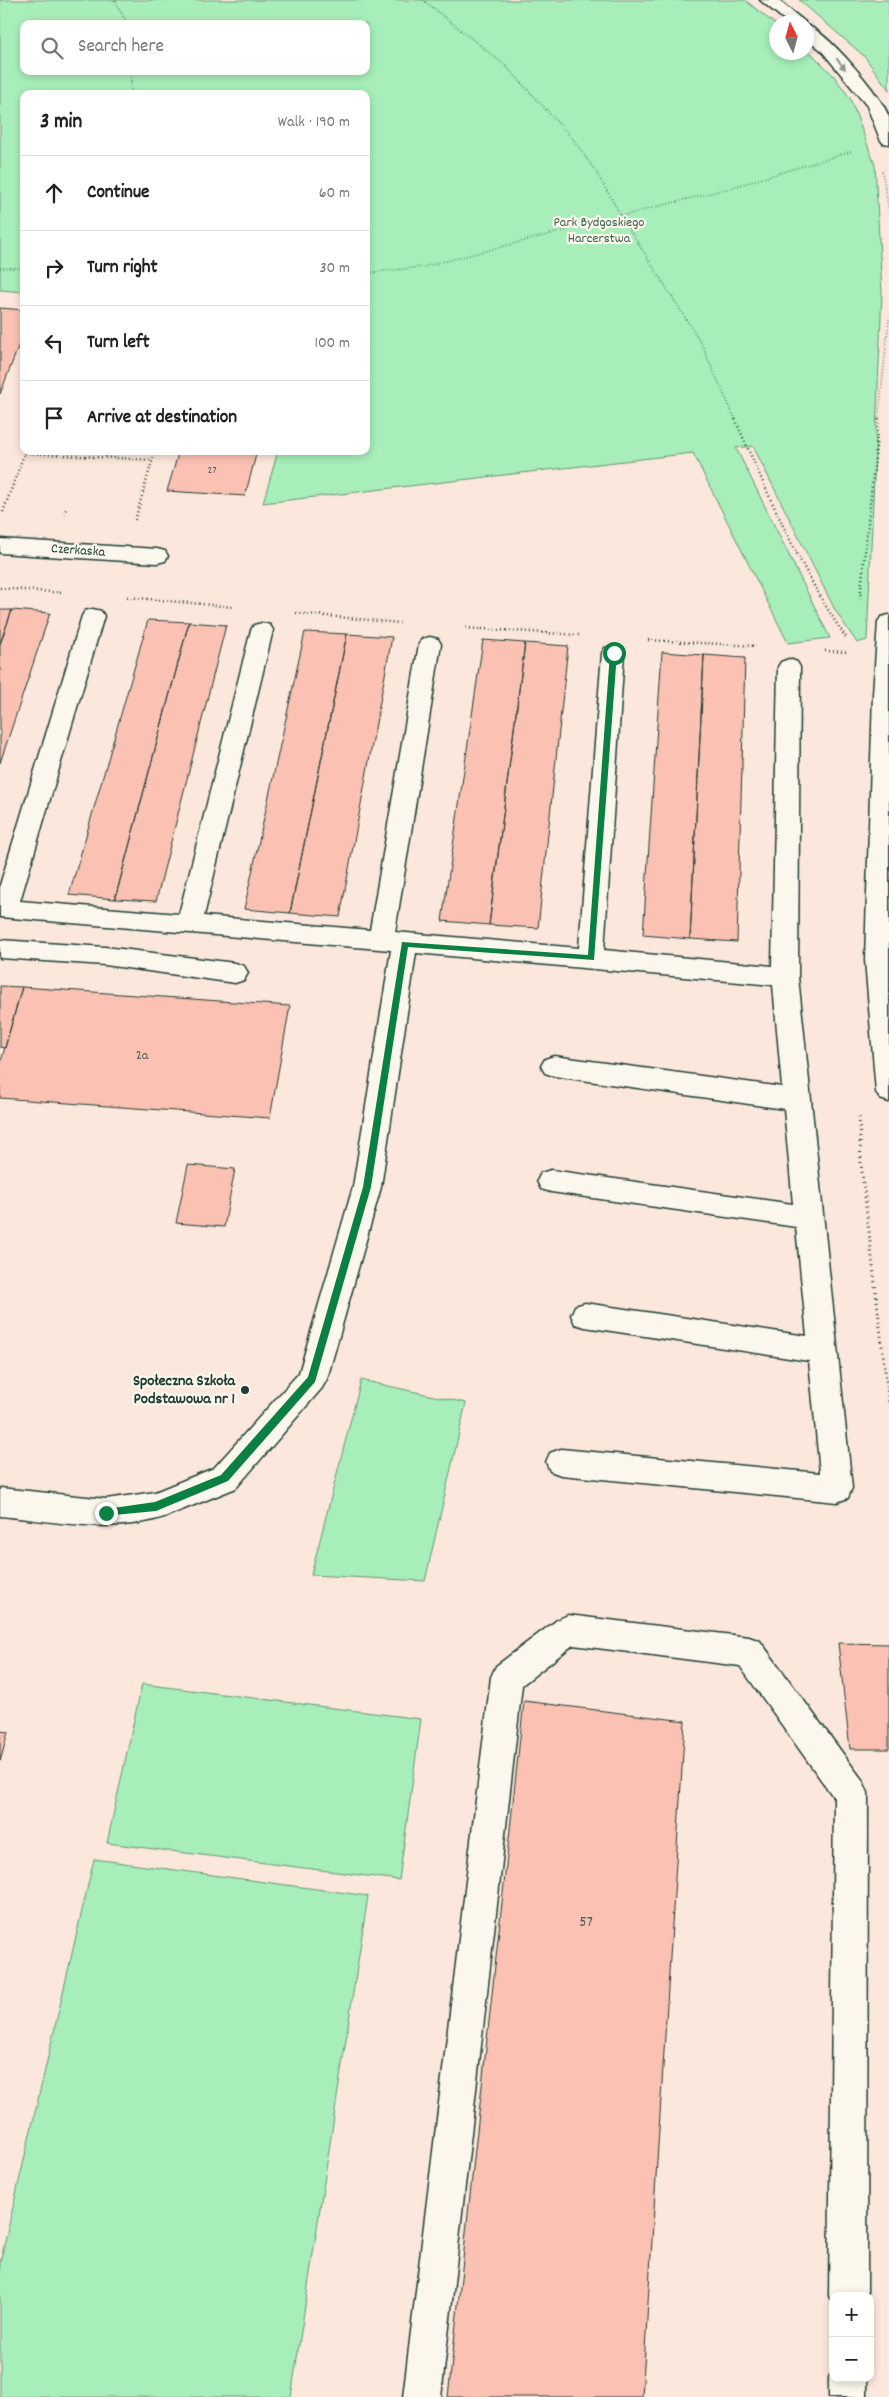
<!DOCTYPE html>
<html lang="en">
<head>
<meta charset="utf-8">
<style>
	:root { --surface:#fff; --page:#f6f6f6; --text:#222; --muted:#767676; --line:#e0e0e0 }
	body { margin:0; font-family:Dekko,sans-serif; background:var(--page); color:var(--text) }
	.controls { position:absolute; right:15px; bottom:15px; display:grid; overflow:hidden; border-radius:10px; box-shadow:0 2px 8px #0003 }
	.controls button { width:45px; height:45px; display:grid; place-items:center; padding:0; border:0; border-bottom:1px solid var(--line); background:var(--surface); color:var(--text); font:25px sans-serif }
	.compass { position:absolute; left:769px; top:15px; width:45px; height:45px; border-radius:50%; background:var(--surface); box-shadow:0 2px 8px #0003; rotate:354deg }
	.stop { position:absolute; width:15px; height:15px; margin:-11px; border:4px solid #0b8043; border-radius:50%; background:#fff }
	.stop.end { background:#0b8043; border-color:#fff; box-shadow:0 1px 5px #0008 }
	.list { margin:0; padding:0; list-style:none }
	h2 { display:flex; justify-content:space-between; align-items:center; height:65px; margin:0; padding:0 20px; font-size:21px }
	h2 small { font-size:16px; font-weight:400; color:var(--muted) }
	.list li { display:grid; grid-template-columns:32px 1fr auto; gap:15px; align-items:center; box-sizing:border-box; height:75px; padding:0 20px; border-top:1px solid var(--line) }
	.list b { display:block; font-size:19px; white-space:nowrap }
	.list em { font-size:16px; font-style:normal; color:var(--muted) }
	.icon { flex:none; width:28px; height:28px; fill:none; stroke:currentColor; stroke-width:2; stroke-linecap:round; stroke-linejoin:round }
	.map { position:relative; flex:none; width:889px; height:2397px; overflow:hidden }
	.search { position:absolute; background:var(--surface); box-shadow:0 2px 8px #0003; left:20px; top:20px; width:350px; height:55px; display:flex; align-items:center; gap:12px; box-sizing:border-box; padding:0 18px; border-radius:10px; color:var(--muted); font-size:19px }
	.panel { position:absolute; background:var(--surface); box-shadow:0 2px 8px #0003; left:20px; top:90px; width:350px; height:365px; border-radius:10px }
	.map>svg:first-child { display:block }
	.green { fill:#a7eeba; stroke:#639677; fill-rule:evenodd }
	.building { fill:#fbc1b3; stroke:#1f3d34 }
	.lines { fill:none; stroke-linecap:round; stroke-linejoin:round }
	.lane-casing { stroke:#1f3d34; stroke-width:3 }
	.street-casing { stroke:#1f3d34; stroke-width:3 }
	.secondary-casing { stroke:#1f3d34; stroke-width:3 }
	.path-far2 { stroke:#1f3d34; stroke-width:2; stroke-dasharray:0.5 2.5; stroke-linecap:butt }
	.path-far1 { stroke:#1f3d34; stroke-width:2.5; stroke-dasharray:1 3; stroke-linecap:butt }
	.path { stroke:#1f3d34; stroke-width:3; stroke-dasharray:1 4; stroke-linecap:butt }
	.lane { fill:#fbf7ec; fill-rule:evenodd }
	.street { fill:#fbf7ec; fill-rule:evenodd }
	.secondary { fill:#fbf7ec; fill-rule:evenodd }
	.oneway { fill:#8d9a90 }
	.route { fill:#0b8043 }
	.poi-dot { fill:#1f3d34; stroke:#fbf7ec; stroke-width:2 }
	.labels { text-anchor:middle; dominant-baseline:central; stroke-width:4.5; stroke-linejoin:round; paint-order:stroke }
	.far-number-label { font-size:11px; fill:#565e54 }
	.far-park-label { font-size:14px; fill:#3a604f; stroke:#fbf7ec }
	.far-street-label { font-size:14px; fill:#1f3d34; stroke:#fbf7ec }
	.number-label { font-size:14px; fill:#565e54 }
	.poi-label { font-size:16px; font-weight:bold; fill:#1f3d34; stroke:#fbf7ec; text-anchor:end }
	.near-number-label { font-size:16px; fill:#565e54 }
</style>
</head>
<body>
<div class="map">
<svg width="889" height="2397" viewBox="0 0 889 2397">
	<rect width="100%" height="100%" fill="#fbe7db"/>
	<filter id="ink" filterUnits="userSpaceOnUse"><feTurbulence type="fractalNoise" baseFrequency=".02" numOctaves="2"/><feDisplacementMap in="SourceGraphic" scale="10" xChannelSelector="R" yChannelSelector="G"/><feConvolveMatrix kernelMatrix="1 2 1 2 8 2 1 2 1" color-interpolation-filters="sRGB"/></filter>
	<g filter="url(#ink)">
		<path class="green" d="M0,0H745L776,25V52H806L807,49L834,76L850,98L875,165L882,293L867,640L857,643L835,610L753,446L736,448L830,638L788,643L693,453L263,503L278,451H366V94H24V292L0,290ZM24,24H366V71H24Z
			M799,0H889V90L864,56Z
			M361,1380L466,1403L425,1581L311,1575Z
			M142,1684L421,1719L399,1880L107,1843Z
			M94,1859L368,1896L291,2397H0V2263Z"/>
		<path class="building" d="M0,308L24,310V332L0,394Z
			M179,451H257L245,496L167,491Z
			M0,610H12L0,644Z
			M12,610L50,613L0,763V644Z
			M148,620L189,622L115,899L69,895Z
			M189,622L226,625L156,901L115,899Z
			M305,632L347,634L290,913L244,909Z
			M347,634L392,637L340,917L290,913Z
			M483,640L525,643L489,925L442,921Z
			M525,643L568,646L538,928L489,925Z
			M662,652L704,655L690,939L643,935Z
			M704,655L745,658L737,942L690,939Z
			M0,986L22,987L5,1048L0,1047Z
			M22,987L290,1006L270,1118L0,1098V1065Z
			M188,1165L235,1169L224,1227L176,1223Z
			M838,1643L889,1644V1749H850Z
			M524,1701L685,1721L642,2397H448Z
			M0,1731L8,1732L0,1762Z"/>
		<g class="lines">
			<g class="lane-casing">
				<path id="lane" d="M93,609L101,611L104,616L20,901L179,914L251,630L254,625L262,623L270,625L273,630L204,916L370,930L419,644L422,639L430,637L438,639L441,644L395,932L579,948L602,653L605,648L613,646L621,648L624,653L604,950L772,966L778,667L781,662L789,659L797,662L800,667L798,977L852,1488L848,1498L837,1502L561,1475L550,1471L546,1462L550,1453L561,1449L820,1473L809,1361L585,1327L575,1324L571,1315L575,1306L585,1303L807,1336L796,1227L551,1192L541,1189L537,1181L541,1173L551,1170L793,1204L784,1109L554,1076L545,1073L541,1066L545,1059L554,1056L782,1087L773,985L416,953L381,1187L327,1379L322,1388L236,1488L167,1516C114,1535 54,1521 0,1516V1488L106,1499L155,1492L214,1468L299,1373L353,1187L391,950L0,917V885L82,616L85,611Z
					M0,940L105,947L235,963L244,966L248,973L244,980L235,983L105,965L0,958Z
					M568,1615L749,1637L760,1641L863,1781L868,1793L867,2296H833V2305L829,2296L834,1798L740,1666L573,1645L522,1685L441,2397H403L491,1677L496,1666L557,1620Z
					M833,2368V2378H867V2397H829V2378Z"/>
			</g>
			<g class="street-casing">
				<path id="street" d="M0,539L157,549L165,551L168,556L165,561L157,563L0,553Z"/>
			</g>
			<g class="secondary-casing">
				<path id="secondary" d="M760,0H778L805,22H787Z
					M806,25C826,30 883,97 889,117C889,125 889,136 889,144L883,143L880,139L867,106L821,50L806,38Z
					M889,615V1102L880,1099L876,1092L865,960L873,694L878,622L881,617Z"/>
			</g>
			<path class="path-far2" d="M115,0L127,24
				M423,0L506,66L573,139L598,175L621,216L730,188L853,151
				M131,71V94
				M882,171L889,210
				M0,268H24
				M366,273L423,267L621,216L700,341L736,421
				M878,421L889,319"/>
			<path class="path-far1" d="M735,419C768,494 801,572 847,639
				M25,453L152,460
				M3,512L25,452
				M64,514L67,507
				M135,520L155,451
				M0,588L63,593
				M127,597L233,607
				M860,599L879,419
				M296,613L400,623
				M466,628L579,635
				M648,640L756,646
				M825,651L849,652"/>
			<path class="path" d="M859,1117L861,1163L889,1405"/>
			<use href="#lane" class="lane"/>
			<use href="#street" class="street"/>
			<use href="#secondary" class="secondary"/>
		</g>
		<defs><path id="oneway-solid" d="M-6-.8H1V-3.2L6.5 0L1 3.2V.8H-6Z" transform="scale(1.25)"/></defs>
		<use class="oneway" href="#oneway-solid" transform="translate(841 64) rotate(51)"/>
	</g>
	<path class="route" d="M614,651L617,653L594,960L408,947L371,1187L315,1382L228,1481L156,1511L103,1516V1510L106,1509L155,1502L221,1475L308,1377L363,1187L402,942L588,955L610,653Z"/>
	<circle class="poi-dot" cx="245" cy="1390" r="5"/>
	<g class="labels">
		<g class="far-number-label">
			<text x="212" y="471">27</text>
		</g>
		<g class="far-park-label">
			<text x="599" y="223">Park Bydgoskiego<tspan x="599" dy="16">Harcerstwa</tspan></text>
		</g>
		<g class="far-street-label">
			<text transform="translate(78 551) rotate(4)">Czerkaska</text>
		</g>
		<g class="number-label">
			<text x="142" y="1056">2a</text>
		</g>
		<g class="poi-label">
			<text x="235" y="1381">Społeczna Szkoła<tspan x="235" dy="18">Podstawowa nr 1</tspan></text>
		</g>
		<g class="near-number-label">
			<text x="586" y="1922">57</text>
		</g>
	</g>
</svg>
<div class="controls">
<button>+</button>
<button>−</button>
</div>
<svg class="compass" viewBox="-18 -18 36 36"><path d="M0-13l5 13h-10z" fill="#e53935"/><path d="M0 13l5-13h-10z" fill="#767676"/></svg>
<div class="stop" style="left:614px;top:653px"></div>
<div class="stop end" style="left:106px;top:1513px"></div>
<div class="search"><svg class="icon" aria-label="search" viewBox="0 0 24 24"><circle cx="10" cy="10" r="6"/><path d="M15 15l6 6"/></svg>Search here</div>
<section class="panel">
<h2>3 min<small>Walk · 190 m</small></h2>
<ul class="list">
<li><svg class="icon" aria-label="ahead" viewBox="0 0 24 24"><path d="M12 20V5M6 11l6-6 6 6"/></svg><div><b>Continue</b></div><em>60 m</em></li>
<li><svg class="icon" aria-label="right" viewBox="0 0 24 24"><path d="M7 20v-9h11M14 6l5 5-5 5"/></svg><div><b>Turn right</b></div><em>30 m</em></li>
<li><svg class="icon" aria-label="left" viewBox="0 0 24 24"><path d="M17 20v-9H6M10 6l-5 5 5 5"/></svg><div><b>Turn left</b></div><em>100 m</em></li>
<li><svg class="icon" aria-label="arrive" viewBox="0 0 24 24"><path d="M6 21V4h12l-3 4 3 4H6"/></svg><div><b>Arrive at destination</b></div></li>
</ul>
</section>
</div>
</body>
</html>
